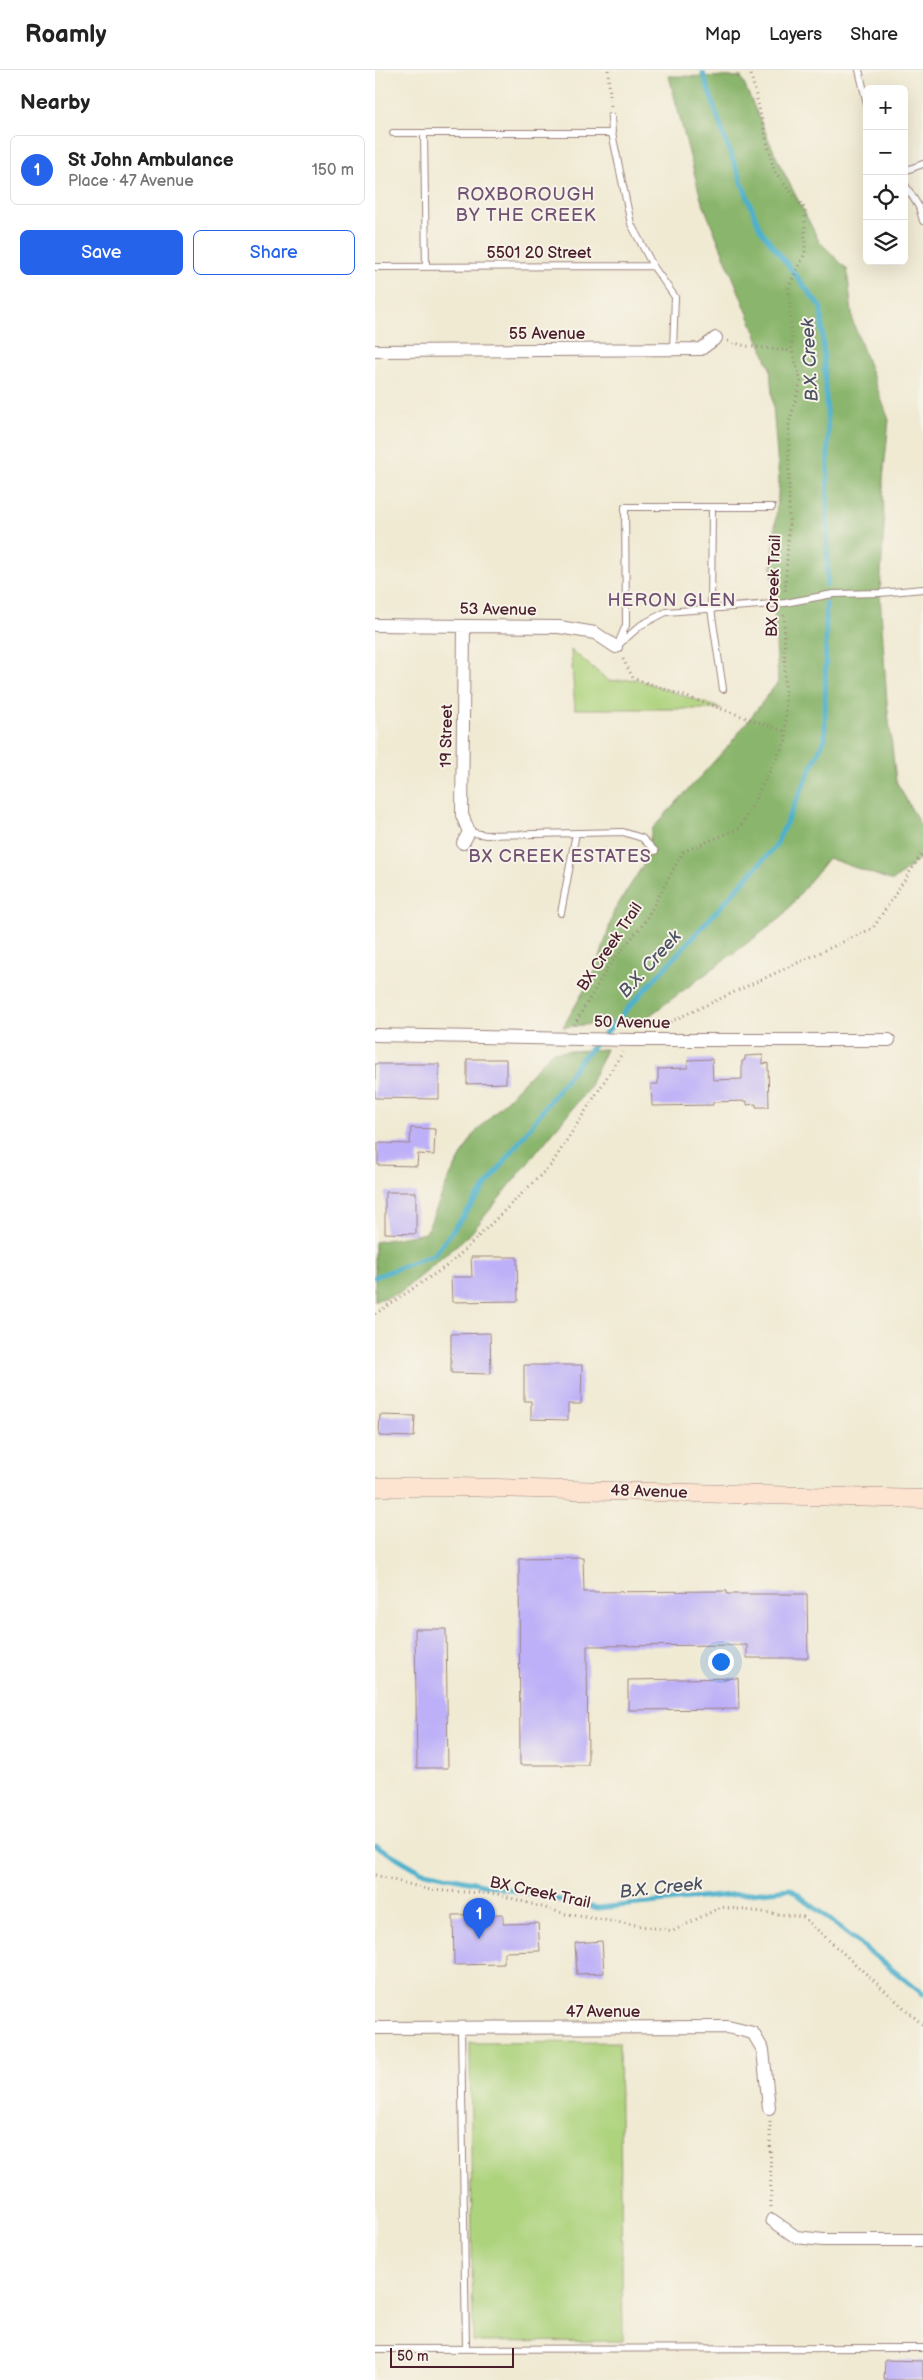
<!DOCTYPE html>
<html lang="en">
<head>
<meta charset="utf-8">
<style>
	:root { --surface:#fff; --page:#f6f6f6; --text:#222; --muted:#767676; --line:#e0e0e0; --accent:#2563eb }
	body { margin:0; font-family:"Balsamiq Sans",sans-serif; background:var(--page); color:var(--text) }
	.controls { position:absolute; right:15px; top:15px; display:grid; overflow:hidden; border-radius:8px; box-shadow:0 5px 20px #0002 }
	.controls button { width:45px; height:45px; display:grid; place-items:center; padding:0; border:0; border-bottom:1px solid var(--line); background:var(--surface); color:var(--text); font:25px sans-serif }
	.scale { position:absolute; left:15px; bottom:12px; width:124px; box-sizing:border-box; padding-left:5px; border:2px solid #4a1f2b; border-top:0; font-size:14px; line-height:18px; white-space:nowrap; color:#4a1f2b; -webkit-text-stroke:4px #f7f3e8; paint-order:stroke }
	.you { position:absolute; left:345px; top:1591px; width:18px; height:18px; margin:-12px; border:4px solid #fff; border-radius:50%; background:#1a73e8; box-shadow:0 0 0 8px #1a73e833 }
	.badge { display:grid; place-items:center; width:32px; height:32px; border-radius:50%; background:var(--accent); color:#fff; font-size:16px; font-weight:700 }
	.pin { position:absolute; translate:-50% -41px; filter:drop-shadow(0 1px 2px #0008) }
	.pin::after { content:''; position:absolute; top:26px; width:18px; height:15px; background:inherit; clip-path:polygon(0 0,100% 0,50% 100%) }
	.list { margin:0; padding:0; list-style:none }
	h2 { display:flex; justify-content:space-between; align-items:center; height:65px; margin:0; padding:0 20px; font-size:21px }
	h2 small { font-size:16px; font-weight:400; color:var(--muted) }
	.list li { display:grid; grid-template-columns:32px 1fr auto; gap:15px; align-items:center; box-sizing:border-box; height:70px; margin:0 10px 10px; padding:0 10px; border:1px solid var(--line); border-radius:8px }
	.list b { display:block; font-size:19px; white-space:nowrap }
	.list p { margin:0; font-size:16px; white-space:nowrap; color:var(--muted) }
	.list em { font-size:16px; font-style:normal; color:var(--muted) }
	.actions { display:flex; gap:10px; padding:15px 20px }
	.actions a { flex:1; padding:11px 0; border:1px solid var(--accent); border-radius:8px; text-align:center; font-size:18px; color:var(--accent) }
	.actions .main { background:var(--accent); color:#fff }
	.icon { flex:none; width:28px; height:28px; fill:none; stroke:currentColor; stroke-width:2; stroke-linecap:round; stroke-linejoin:round }
	.map { position:relative; flex:none; width:548px; height:2310px; overflow:hidden }
	header { display:flex; align-items:center; gap:30px; box-sizing:border-box; height:70px; padding:0 25px; background:var(--surface); border-bottom:1px solid var(--line) }
	header strong { font-size:24px }
	nav { display:flex; gap:28px; margin-inline-start:auto; font-size:18px }
	main { display:flex }
	aside { flex:1; background:var(--surface) }
	.map>svg:first-child { display:block }
	.green { fill:#add37d; stroke:#7c7954 }
	.forest { fill:#8ab56c; stroke:#6a6a4c }
	.lines { fill:none; stroke-linecap:round; stroke-linejoin:round }
	.stream { stroke:#4db1cc; stroke-width:5 }
	.building { fill:#bdb0f8 }
	.lane-casing { stroke:#9d847f; stroke-width:8 }
	.street-casing { stroke:#9d847f; stroke-width:14 }
	.secondary-casing { stroke:#9d847f; stroke-width:19 }
	.path { stroke:#9d847f; stroke-width:3; stroke-dasharray:1 4; stroke-linecap:butt }
	.lane { stroke:#fff; stroke-width:6 }
	.street { stroke:#fff; stroke-width:12 }
	.secondary { stroke:#fde4d1; stroke-width:18 }
	.labels { text-anchor:middle; dominant-baseline:central; stroke-width:4; stroke-linejoin:round; paint-order:stroke }
	.street-label { font-size:16px; fill:#4a1f2b; stroke:#f7f3e8 }
	.neighbourhood-label { font-size:18px; letter-spacing:1px; fill:#725273; stroke:#f7f3e8 }
	.water-label { font-size:18px; font-style:italic; fill:#4b5263; stroke:#f7f3e8 }
</style>
</head>
<body>
<header>
<strong>Roamly</strong>
<nav><a>Map</a><a>Layers</a><a>Share</a></nav>
</header>
<main>
<aside>
<h2>Nearby<small></small></h2>
<ul class="list">
<li><span class="badge">1</span><div><b>St John Ambulance</b><p>Place · 47 Avenue</p></div><em>150 m</em></li>
</ul>
<div class="actions"><a class="main">Save</a><a>Share</a></div>
</aside>
<div class="map">
<svg width="548" height="2310" viewBox="0 0 548 2310">
	<rect width="100%" height="100%" fill="#f7f3e8"/>
	<filter id="ink" filterUnits="userSpaceOnUse"><feTurbulence type="fractalNoise" baseFrequency=".02" numOctaves="2"/><feDisplacementMap in="SourceGraphic" scale="10" xChannelSelector="R" yChannelSelector="G"/><feConvolveMatrix kernelMatrix="1 2 1 2 8 2 1 2 1" color-interpolation-filters="sRGB"/></filter>
	<filter id="wash" filterUnits="userSpaceOnUse"><feTurbulence type="fractalNoise" baseFrequency=".0096" numOctaves="4" result="noise"/><feDisplacementMap in="SourceGraphic" scale="20" xChannelSelector="R" yChannelSelector="G"/><feGaussianBlur stdDeviation="1.12" result="paint"/><feColorMatrix in="noise" values="0 0 0 0 0 0 0 0 0 0 0 0 0 0 0 0 0 1.4 0 .05"/><feComposite in="paint" operator="in"/></filter>
	<g filter="url(#wash)">
		<rect width="100%" height="100%" fill="#f0ead3"/>
		<path class="green" d="M196,580L234,611L261,609L347,639H200Z
			M244,1972L248,2271L98,2272L95,1973Z"/>
		<path class="forest" d="M294,6L366,7L404,93L444,171L472,199L478,252L514,350L508,410L509,454L505,523L512,633L521,711L548,760V786L518,811L453,788L406,848L270,949L188,957L222,898L239,841L270,792L277,759L355,674L403,612L397,495L404,411L395,298L326,129Z
			M231,979L214,1018L96,1163L25,1223L0,1231V1172L51,1163L74,1108L99,1064L177,982Z"/>
		<g class="lines">
			<path class="stream" d="M328,3L351,72L385,159L446,238L453,363L452,515
				M0,1207L60,1184L204,992L400,777L450,668L451,533
				M0,1775L45,1801L223,1838L416,1819L548,1924"/>
		</g>
		<g id="blocks">
			<path class="building" d="M388,985V994L393,993L394,1037H381V1034L372,1035V1031L338,1032V1035L277,1036L276,1014H283V999L313,998V990L337,989L338,1010L367,1009V991L370,990V986Z
				M92,989H131V1013L92,1014Z
				M0,994H64V1029L0,1028Z
				M36,1058L60,1059L59,1085L43,1084L42,1096L3,1095V1073L35,1074Z
				M10,1122H41V1164L10,1163Z
				M96,1187H142L143,1231L77,1232L76,1207H97Z
				M115,1263L116,1304L76,1303V1264Z
				M149,1295H207L206,1334H193V1350L156,1349V1331H149Z
				M5,1345L40,1346L39,1367L4,1366Z
				M208,1487L209,1522L352,1521V1524H432L433,1588H372V1575L212,1576L213,1695H145L144,1488Z
				M40,1559H71L73,1698H42Z
				M363,1608L364,1639L253,1640V1610Z
				M128,1844V1854L163,1853L165,1881L129,1882V1894L79,1895L78,1845Z
				M227,1871L229,1903L202,1904L200,1873Z
				M510,2290L548,2291V2310H509Z"/>
		</g>
	</g>
	<g filter="url(#ink)">
		<use href="#blocks" fill-opacity="0" stroke="#9d847f" stroke-width="1"/>
		<g class="lines">
			<g class="lane-casing">
				<path id="lane" d="M484,0L492,34
					M236,47L237,63L256,154L278,196L300,227L298,279
					M18,63H237
					M49,64L51,197
					M529,101L548,94
					M529,113L544,137L548,151
					M0,197L278,196
					M337,437L336,539L348,619
					M243,574L251,555L250,437H397
					M241,577L266,555L291,542L410,533L458,524L505,523L548,519
					M94,762L111,765L248,762L267,768L280,781
					M186,843L201,763
					M86,1958L91,2277
					M0,2279L548,2278"/>
			</g>
			<g class="street-casing">
				<path id="street" d="M0,281L326,279L341,268
					M0,555L184,557L220,563L241,577
					M88,773L94,762L87,745L89,556
					M0,965L256,970H514
					M0,1958L353,1957L378,1963L388,1980L394,2038
					M397,2150L421,2167L448,2170H548"/>
			</g>
			<g class="secondary-casing">
				<path id="secondary" d="M0,1417H82L548,1429"/>
			</g>
			<path class="path" d="M233,0L236,37
				M375,0L399,101L430,139V183L414,217L417,281L426,311L414,353V455L410,522
				M353,271L371,276L417,281
				M248,589L258,608L412,662
				M199,955L233,897L269,853L308,782L365,758L411,670L409,543
				M286,956L498,858L548,782
				M0,1244L76,1193L176,1095L248,982
				M0,1805L55,1820L122,1824L191,1844L298,1861L346,1837L428,1847L548,1955
				M395,2051L396,2138"/>
			<use href="#lane" class="lane"/>
			<use href="#street" class="street"/>
			<use href="#secondary" class="secondary"/>
		</g>
	</g>
	<g class="labels">
		<g class="street-label">
			<text x="164" y="183">5501 20 Street</text>
			<text x="172" y="264">55 Avenue</text>
			<text transform="translate(399 516) rotate(-88)">BX Creek Trail</text>
			<text transform="translate(123 540) rotate(1)">53 Avenue</text>
			<text transform="translate(72 666) rotate(-89)">19 Street</text>
			<text transform="translate(235 877) rotate(-56)">BX Creek Trail</text>
			<text transform="translate(257 953) rotate(1)">50 Avenue</text>
			<text transform="translate(274 1422) rotate(2)">48 Avenue</text>
			<text transform="translate(165 1823) rotate(12)">BX Creek Trail</text>
			<text x="228" y="1942">47 Avenue</text>
		</g>
		<g class="neighbourhood-label">
			<text x="151" y="124">ROXBOROUGH<tspan x="151" dy="21">BY THE CREEK</tspan></text>
			<text x="297" y="530">HERON GLEN</text>
			<text x="185" y="786">BX CREEK ESTATES</text>
		</g>
		<g class="water-label">
			<text transform="translate(435 290) rotate(-93)">B.X. Creek</text>
			<text transform="translate(275 894) rotate(-48)">B.X. Creek</text>
			<text transform="translate(286 1818) rotate(-6)">B.X. Creek</text>
		</g>
	</g>
</svg>
<div class="controls">
<button>+</button>
<button>−</button>
<button><svg class="icon" aria-label="locate" viewBox="0 0 24 24"><circle cx="12" cy="12" r="6"/><path d="M12 2v4M12 18v4M2 12h4M18 12h4"/></svg></button>
<button><svg class="icon" aria-label="layers" viewBox="0 0 24 24"><path d="M12 4l9 5-9 5-9-5zM3 14l9 5 9-5"/></svg></button>
</div>
<div class="scale">50 m</div>
<div class="you"></div>
<div class="pin badge" style="left:104px;top:1869px">1</div>
</div>
</main>
</body>
</html>
